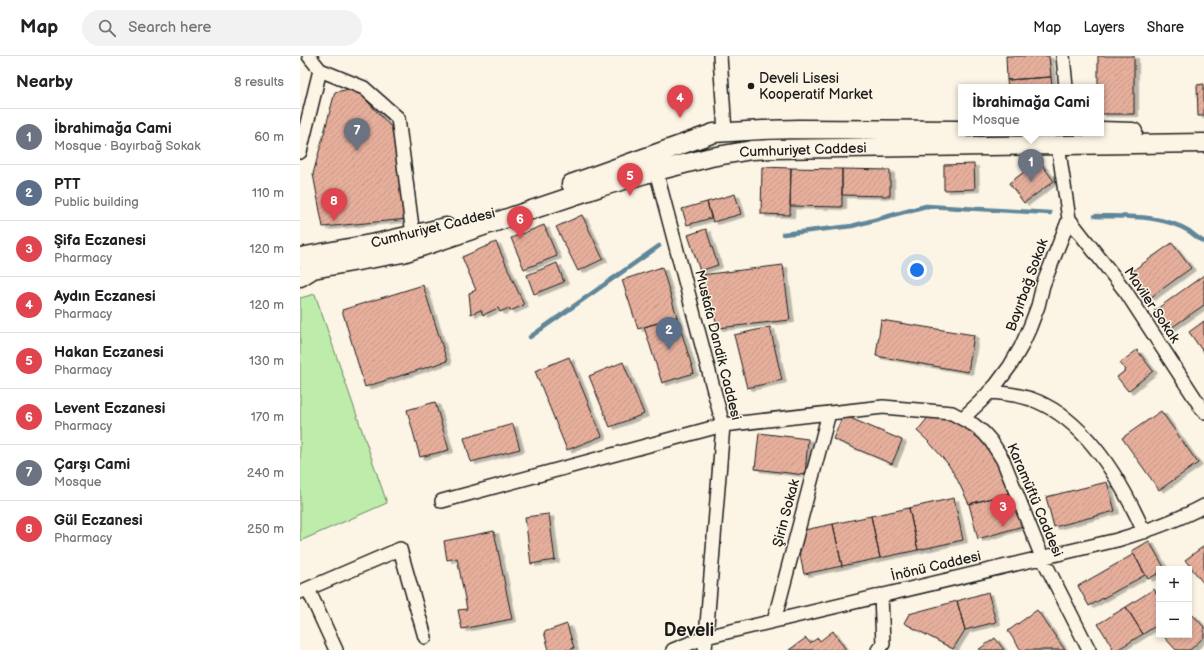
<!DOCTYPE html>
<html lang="en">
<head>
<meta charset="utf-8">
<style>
	:root { --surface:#fff; --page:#f2f2f2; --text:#202124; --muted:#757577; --line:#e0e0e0; --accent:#0b8043 }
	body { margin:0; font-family:"Balsamiq Sans",sans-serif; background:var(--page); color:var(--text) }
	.controls { position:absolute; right:12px; bottom:12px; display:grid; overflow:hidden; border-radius:0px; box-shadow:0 2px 6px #0003 }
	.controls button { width:36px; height:36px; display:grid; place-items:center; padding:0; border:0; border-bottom:1px solid var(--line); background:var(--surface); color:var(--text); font:20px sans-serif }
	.you { position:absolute; left:617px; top:214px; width:14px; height:14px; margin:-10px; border:3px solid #fff; border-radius:50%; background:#1a73e8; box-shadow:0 0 0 6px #1a73e833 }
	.badge { display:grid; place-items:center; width:26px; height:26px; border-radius:50%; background:var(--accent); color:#fff; font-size:13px; font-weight:700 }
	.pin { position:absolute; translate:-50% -33px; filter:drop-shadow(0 1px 2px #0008) }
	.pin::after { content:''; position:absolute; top:21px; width:14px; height:12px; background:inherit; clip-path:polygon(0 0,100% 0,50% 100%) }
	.popup { position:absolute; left:658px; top:28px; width:146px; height:52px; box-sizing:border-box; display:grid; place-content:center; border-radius:0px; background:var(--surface); filter:drop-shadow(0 1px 3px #0005); font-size:13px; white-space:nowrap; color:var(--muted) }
	.popup b { font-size:15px; color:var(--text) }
	.popup::after { content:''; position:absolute; left:50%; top:100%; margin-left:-8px; border:8px solid transparent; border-top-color:var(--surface) }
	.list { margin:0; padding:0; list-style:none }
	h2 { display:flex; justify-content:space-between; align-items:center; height:52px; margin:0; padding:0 16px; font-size:17px }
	h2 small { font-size:13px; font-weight:400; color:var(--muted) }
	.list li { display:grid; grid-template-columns:26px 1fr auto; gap:12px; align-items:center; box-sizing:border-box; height:56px; padding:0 16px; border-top:1px solid var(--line) }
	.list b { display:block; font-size:15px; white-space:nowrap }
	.list p { margin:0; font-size:13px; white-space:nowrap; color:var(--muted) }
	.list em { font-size:13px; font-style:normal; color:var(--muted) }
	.icon { flex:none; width:22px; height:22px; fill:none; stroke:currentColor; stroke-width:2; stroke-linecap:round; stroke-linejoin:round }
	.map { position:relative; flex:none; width:904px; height:594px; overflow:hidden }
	header { display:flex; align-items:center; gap:24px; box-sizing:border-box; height:56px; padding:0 20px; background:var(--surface); border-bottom:1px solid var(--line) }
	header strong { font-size:19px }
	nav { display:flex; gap:22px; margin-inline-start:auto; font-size:14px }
	.search { width:280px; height:36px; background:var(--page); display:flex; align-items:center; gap:10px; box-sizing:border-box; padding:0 14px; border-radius:22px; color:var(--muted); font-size:15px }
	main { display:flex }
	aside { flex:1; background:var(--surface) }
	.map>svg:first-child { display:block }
	.green { fill:#bdecab; stroke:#6c8464 }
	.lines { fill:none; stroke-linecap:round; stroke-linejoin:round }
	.stream { stroke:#60869a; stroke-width:4.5 }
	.building { fill:url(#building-hatch); stroke:#1c1c1c; filter:url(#shadow) }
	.minor-casing { stroke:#1c1c1c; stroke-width:16 }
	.secondary-casing { stroke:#1c1c1c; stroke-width:21 }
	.minor { stroke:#fcf5e5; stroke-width:13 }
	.secondary { stroke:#fcf5e5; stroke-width:18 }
	.poi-dot { fill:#1c1c1c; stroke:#fcf5e5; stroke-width:1.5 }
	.labels { text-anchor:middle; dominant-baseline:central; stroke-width:3; stroke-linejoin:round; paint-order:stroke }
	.poi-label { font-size:14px; fill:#1c1c1c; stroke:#fcf5e5; text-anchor:start }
	.street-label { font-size:14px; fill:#1c1c1c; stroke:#fcf5e5 }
	.district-label { font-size:18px; font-weight:bold; fill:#1c1c1c; stroke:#fcf5e5 }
</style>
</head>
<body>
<header>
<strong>Map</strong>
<div class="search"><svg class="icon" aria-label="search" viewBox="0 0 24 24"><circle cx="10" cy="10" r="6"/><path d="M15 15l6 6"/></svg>Search here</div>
<nav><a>Map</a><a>Layers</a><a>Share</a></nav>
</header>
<main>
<aside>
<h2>Nearby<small>8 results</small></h2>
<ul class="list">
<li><span class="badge" style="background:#6b7280">1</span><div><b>İbrahimağa Cami</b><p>Mosque · Bayırbağ Sokak</p></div><em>60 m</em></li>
<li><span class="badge" style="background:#5c6f8a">2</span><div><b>PTT</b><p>Public building</p></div><em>110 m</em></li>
<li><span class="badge" style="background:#e0444e">3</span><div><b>Şifa Eczanesi</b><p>Pharmacy</p></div><em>120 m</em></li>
<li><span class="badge" style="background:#e0444e">4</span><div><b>Aydın Eczanesi</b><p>Pharmacy</p></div><em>120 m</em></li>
<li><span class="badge" style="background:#e0444e">5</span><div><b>Hakan Eczanesi</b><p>Pharmacy</p></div><em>130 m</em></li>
<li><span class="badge" style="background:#e0444e">6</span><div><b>Levent Eczanesi</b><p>Pharmacy</p></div><em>170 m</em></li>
<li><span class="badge" style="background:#6b7280">7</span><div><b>Çarşı Cami</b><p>Mosque</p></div><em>240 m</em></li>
<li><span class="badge" style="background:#e0444e">8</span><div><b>Gül Eczanesi</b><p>Pharmacy</p></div><em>250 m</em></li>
</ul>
</aside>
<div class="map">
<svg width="904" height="594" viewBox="0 0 904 594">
	<defs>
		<pattern id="building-hatch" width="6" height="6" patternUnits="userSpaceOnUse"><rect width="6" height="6" fill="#e6af9c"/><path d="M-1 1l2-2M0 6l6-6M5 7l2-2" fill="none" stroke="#c59686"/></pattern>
		<filter id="shadow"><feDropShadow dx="4.5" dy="2.5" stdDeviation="0" flood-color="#0004"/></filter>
	</defs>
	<rect width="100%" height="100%" fill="#fcf5e5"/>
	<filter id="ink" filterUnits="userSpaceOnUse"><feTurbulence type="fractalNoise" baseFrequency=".025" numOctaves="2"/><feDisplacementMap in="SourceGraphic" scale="8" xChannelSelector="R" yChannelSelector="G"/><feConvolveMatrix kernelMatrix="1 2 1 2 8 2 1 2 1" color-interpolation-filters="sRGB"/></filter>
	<g filter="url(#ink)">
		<path class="green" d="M15,238L87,447L0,485V242Z"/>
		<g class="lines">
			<path class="stream" d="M795,160C826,161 861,158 889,175C894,179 899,183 904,186
				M483,178L552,170L626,150L750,157
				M230,281L359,190"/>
		</g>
		<path class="building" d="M706,0H749L751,21L707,24Z
			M798,0H834V58H801V31H798Z
			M751,21L752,31H708L707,24Z
			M904,28V60H898L897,29Z
			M55,32L92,72L108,163L23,171L13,118L35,36Z
			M739,105L754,125L724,147L709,127Z
			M674,108L675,133L644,134V109Z
			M462,111L491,112L490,159L461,158Z
			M491,112L542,113V151L490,150Z
			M542,113L590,114V140L542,139Z
			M435,138L441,158L413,166L407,146Z
			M407,146L411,162L387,169L382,153Z
			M282,159L303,203L278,215L256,171Z
			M244,169L257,200L224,213L211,182Z
			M406,173L418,209L400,215L388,179Z
			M196,186L224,249L210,255L209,252L200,256L198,252L183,259L181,254L171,258L169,237L176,234L162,201Z
			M872,187L891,212L850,242L831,216Z
			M257,207L264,226L234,238L227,219Z
			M483,209L490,264L418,272L401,219Z
			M362,211L377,261L338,273L322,224Z
			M904,219V249L868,274L854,255Z
			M123,229L147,305L65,331L42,254Z
			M377,261L394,317L362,327L344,271Z
			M581,264L674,279L668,316L576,300Z
			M904,265V297L889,276Z
			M470,271L482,324L447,332L434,279Z
			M837,294L853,315L828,335L817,321L826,314L820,307Z
			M269,301L302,380L267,394L235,315Z
			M323,306L344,358L310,371L289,320Z
			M135,346L149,394L120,401L107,354Z
			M861,355L898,407L859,434L822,382Z
			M631,358L646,362L661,369L673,377L685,387L709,423L714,436L669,448L656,421L648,408L628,385L617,375Z
			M543,359L602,384L592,408L533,383Z
			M213,368L220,393L171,406L164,382Z
			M459,377L508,383L505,419L455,413Z
			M807,426L815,455L754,471L746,441Z
			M714,436L723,470L678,483L669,448Z
			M654,442L663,484L618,494L609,452Z
			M609,452L618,494L580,502L571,460Z
			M249,458L255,504L231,508L225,461Z
			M571,460L580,502L542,510L533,468Z
			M533,468L542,510L504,518L495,476Z
			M194,475L212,563L162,573L158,554L167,553L157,502L147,504L144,485Z
			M849,485L865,513H859V517L848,523L832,495Z
			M904,490V528L885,504Z
			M834,498L845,519L789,550L778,530Z
			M854,533L859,542V568L843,578L826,551Z
			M688,536L696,566L665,574L657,545Z
			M657,545L665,574L653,593L604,567L609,558Z
			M826,551L843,578L817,594H814L798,568Z
			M737,554L765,594H721L708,575Z
			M892,558L904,571V581L890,594H876L865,582L869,579H889V560Z
			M267,568L274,592L269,594H249L244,576Z
			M533,575L546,594H489L506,582L510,587L518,582L520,585Z
			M695,582L704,594H678Z"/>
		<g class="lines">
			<g class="minor-casing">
				<path id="minor" d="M420,0L425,76
					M763,0L766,31
					M20,14L64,32L98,62L113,179
					M0,96L20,14L9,0
					M356,115L423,369L405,594
					M769,163L826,236L904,356
					M689,336C704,337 718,339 731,343C785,362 822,426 844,476
					M663,362L680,346L696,329L710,310L721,291L730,271L738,250L743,229L769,163L758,89
					M142,445L423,369L583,351L652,357L674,369L684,377L691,385L703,404L742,501L789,594
					M8,533L36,594
					M0,536L100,493L125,581
					M474,565L529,357
					M373,594L406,581L817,484C847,475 876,465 904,450
					M578,594L583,588L581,539"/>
			</g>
			<g class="secondary-casing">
				<path id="secondary" d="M801,75L833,76
					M271,128L414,77L463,74L499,73L661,74
					M0,201L81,186L146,171
					M0,221L13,213L103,197L300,131L345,118L411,101L452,94L472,93L904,87"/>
			</g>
			<use href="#minor" class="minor"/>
			<use href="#secondary" class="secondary"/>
		</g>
	</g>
	<circle class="poi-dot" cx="451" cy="30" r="4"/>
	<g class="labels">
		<g class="poi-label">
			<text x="459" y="22">Develi Lisesi<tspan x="459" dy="16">Kooperatif Market</tspan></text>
		</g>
		<g class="street-label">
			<text transform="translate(503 94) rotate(-2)">Cumhuriyet Caddesi</text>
			<text transform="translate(133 172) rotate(-14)">Cumhuriyet Caddesi</text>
			<text transform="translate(727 229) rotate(-70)">Bayırbağ Sokak</text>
			<text transform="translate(852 249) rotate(56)">Maviler Sokak</text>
			<text transform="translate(418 289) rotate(76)">Mustafa Dandik Caddesi</text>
			<text transform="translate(735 444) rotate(67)">Karamüftü Caddesi</text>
			<text transform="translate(486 457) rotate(-75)">Şirin Sokak</text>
			<text transform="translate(636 510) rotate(-13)">İnönü Caddesi</text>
		</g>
		<g class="district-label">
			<text x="389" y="574">Develi</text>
		</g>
	</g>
</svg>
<div class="controls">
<button>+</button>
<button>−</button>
</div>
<div class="you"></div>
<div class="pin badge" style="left:731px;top:126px;background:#6b7280">1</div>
<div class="popup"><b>İbrahimağa Cami</b>Mosque</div>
<div class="pin badge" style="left:369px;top:294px;background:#5c6f8a">2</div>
<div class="pin badge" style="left:703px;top:471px;background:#e0444e">3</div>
<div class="pin badge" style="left:380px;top:62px;background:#e0444e">4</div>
<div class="pin badge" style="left:330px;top:140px;background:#e0444e">5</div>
<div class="pin badge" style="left:220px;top:183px;background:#e0444e">6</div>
<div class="pin badge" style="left:57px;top:95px;background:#6b7280">7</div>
<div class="pin badge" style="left:34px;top:165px;background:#e0444e">8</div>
</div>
</main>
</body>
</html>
